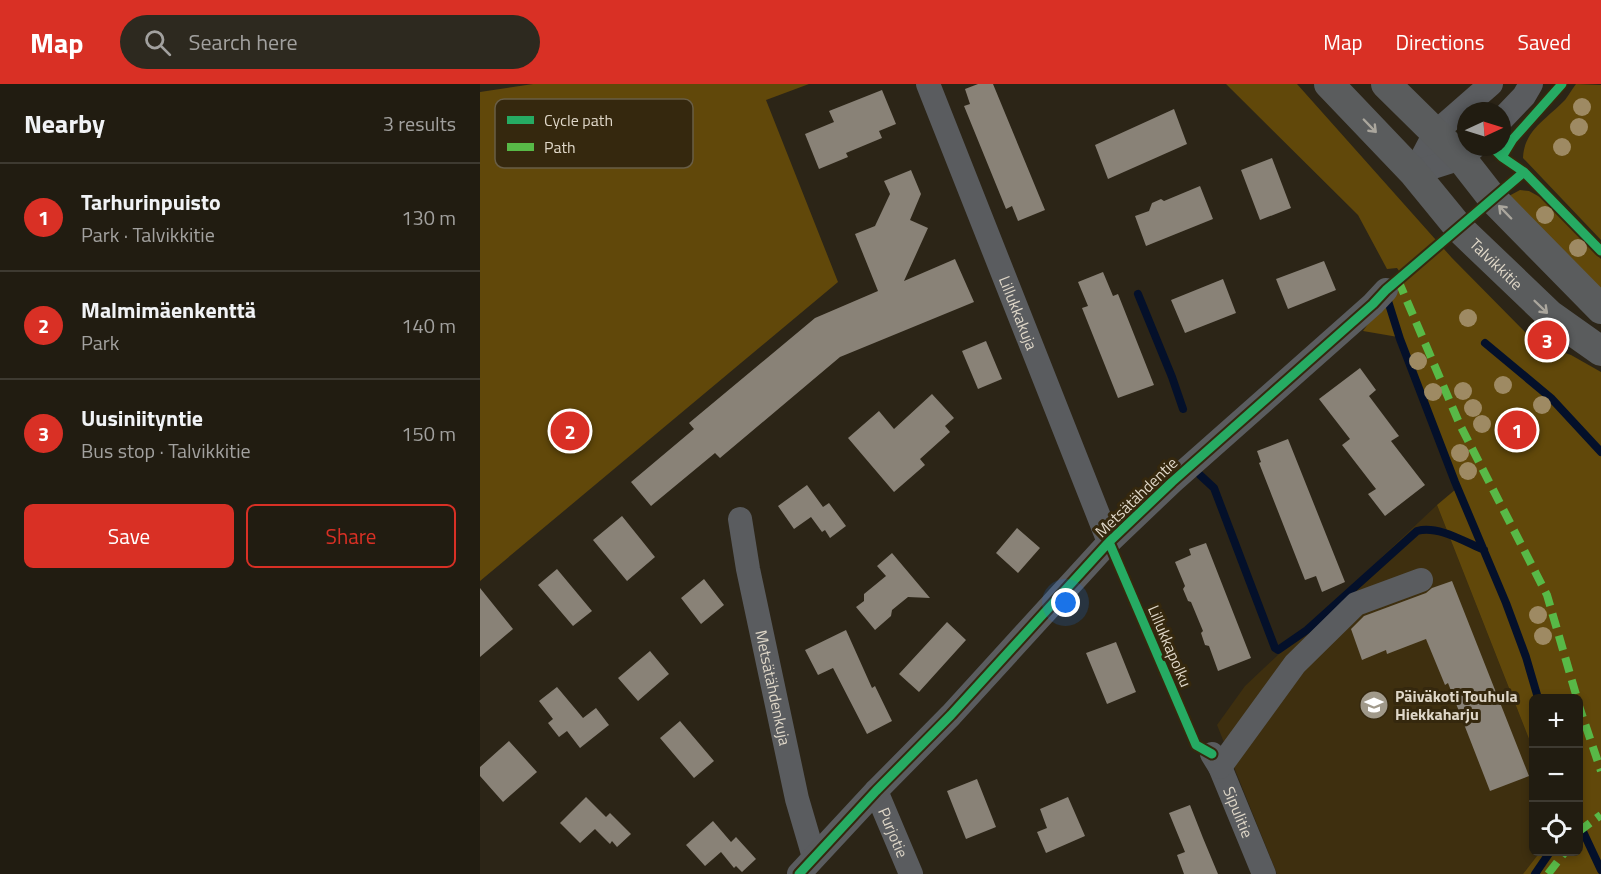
<!DOCTYPE html>
<html lang="en">
<head>
<meta charset="utf-8">
<style>
	:root { --surface:#211c11; --page:#2d291f; --text:#f1f3f6; --muted:#a2a19f; --line:#3e3a31; --accent:#d93025 }
	body { margin:0; font-family:"Titillium Web",sans-serif; background:var(--page); color:var(--text) }
	.controls { position:absolute; right:18px; bottom:18px; display:grid; overflow:hidden; border-radius:9px; box-shadow:0 3px 9px #0003 }
	.controls button { width:54px; height:54px; display:grid; place-items:center; padding:0; border:0; border-bottom:2px solid var(--line); background:var(--surface); color:var(--text); font:30px sans-serif }
	.compass { position:absolute; left:977px; top:18px; width:54px; height:54px; border-radius:50%; background:var(--surface); box-shadow:0 3px 9px #0003; rotate:86deg }
	.you { position:absolute; left:586px; top:519px; width:21px; height:21px; margin:-15px; border:4px solid #fff; border-radius:50%; background:#1a73e8; box-shadow:0 0 0 9px #1a73e833 }
	.badge { display:grid; place-items:center; width:39px; height:39px; border-radius:50%; background:var(--accent); color:#fff; font-size:20px; font-weight:700 }
	.pin { position:absolute; translate:-50% -50%; border:3px solid #fff; box-shadow:0 2px 6px #0006 }
	.list { margin:0; padding:0; list-style:none }
	h2 { display:flex; justify-content:space-between; align-items:center; height:78px; margin:0; padding:0 24px; font-size:26px }
	h2 small { font-size:20px; font-weight:400; color:var(--muted) }
	.list li { display:grid; grid-template-columns:39px 1fr auto; gap:18px; align-items:center; box-sizing:border-box; height:108px; padding:0 24px; border-top:2px solid var(--line) }
	.list b { display:block; font-size:22px; white-space:nowrap }
	.list p { margin:0; font-size:20px; white-space:nowrap; color:var(--muted) }
	.list em { font-size:20px; font-style:normal; color:var(--muted) }
	.actions { display:flex; gap:12px; padding:18px 24px }
	.actions a { flex:1; padding:14px 0; border:2px solid var(--accent); border-radius:9px; text-align:center; font-size:21px; color:var(--accent) }
	.actions .main { background:var(--accent); color:#fff }
	.icon { flex:none; width:33px; height:33px; fill:none; stroke:currentColor; stroke-width:2; stroke-linecap:round; stroke-linejoin:round }
	.map { position:relative; flex:none; width:1121px; height:790px; overflow:hidden }
	header { display:flex; align-items:center; gap:36px; box-sizing:border-box; height:84px; padding:0 30px; background:var(--accent); color:#fff }
	header strong { font-size:28px }
	nav { display:flex; gap:33px; margin-inline-start:auto; font-size:21px }
	.search { width:420px; height:54px; background:var(--page); display:flex; align-items:center; gap:15px; box-sizing:border-box; padding:0 21px; border-radius:33px; color:var(--muted); font-size:22px }
	main { display:flex }
	aside { flex:1; background:var(--surface) }
	.map>svg:first-child { display:block }
	.built { fill:#3e2f0f }
	.green { fill:#61480a }
	.lines { fill:none; stroke-linecap:round; stroke-linejoin:round }
	.stream { stroke:#04102a; stroke-width:8 }
	.building { fill:#898277 }
	.minor { stroke:#5a5c5f; stroke-width:24 }
	.major { stroke:#5a5c5d; stroke-width:30 }
	.quiet { stroke:#58b947; stroke-width:8; stroke-dasharray:15 8; stroke-linecap:butt }
	.cycleway-casing { stroke:#35280e; stroke-width:13 }
	.cycleway { stroke:#26ab63; stroke-width:9 }
	.tree { fill:#9e8a63 }
	.oneway { stroke:#aaa69d }
	.labels { text-anchor:middle; dominant-baseline:central; stroke-width:6; stroke-linejoin:round; paint-order:stroke }
	.street-label { font-size:16px; fill:#dfd7c8; stroke:#35280e }
	.poi-label { font-size:16px; font-weight:bold; fill:#dfd7c8; stroke:#35280e; text-anchor:start }
	.key { fill:#35280e; stroke:#685d46; stroke-width:1.5 }
	.key-label { font-size:16px; fill:#dfd7c8 }
</style>
</head>
<body>
<header>
<strong>Map</strong>
<div class="search"><svg class="icon" aria-label="search" viewBox="0 0 24 24"><circle cx="10" cy="10" r="6"/><path d="M15 15l6 6"/></svg>Search here</div>
<nav><a>Map</a><a>Directions</a><a>Saved</a></nav>
</header>
<main>
<aside>
<h2>Nearby<small>3 results</small></h2>
<ul class="list">
<li><span class="badge">1</span><div><b>Tarhurinpuisto</b><p>Park · Talvikkitie</p></div><em>130 m</em></li>
<li><span class="badge">2</span><div><b>Malmimäenkenttä</b><p>Park</p></div><em>140 m</em></li>
<li><span class="badge">3</span><div><b>Uusiniityntie</b><p>Bus stop · Talvikkitie</p></div><em>150 m</em></li>
</ul>
<div class="actions"><a class="main">Save</a><a>Share</a></div>
</aside>
<div class="map">
<svg width="1121" height="790" viewBox="0 0 1121 790">
	<rect width="100%" height="100%" fill="#2c2517"/>
	<path class="built" d="M957,421L1053,665L1054,768H1060L1043,790H797L737,641L765,602Z"/>
	<path class="green" d="M53,0H329L286,16L358,198L0,497V8Z
		M746,0H817L972,174L1056,259L1091,271L1121,288V790H1043L1060,768H1098V614H1054L1053,665L957,421L976,405L918,253L883,247L909,210L924,194L917,184L907,185L878,131Z
		M1096,0L1121,1V156L1043,74C1044,46 1067,35 1085,16C1089,11 1092,5 1096,0Z
		M1040,106L1049,107L1060,113L1121,175V205L1027,113Z"/>
	<g class="lines">
		<path class="stream" d="M658,210L692,293L703,325
			M908,217L920,255L975,398L1026,519L1046,573L1058,614
			M1005,259L1071,314L1121,368
			M720,391L734,404L795,564L798,566L827,546L937,447C958,441 985,458 1004,466
			M1098,737L1121,786
			M1055,790L1070,768"/>
	</g>
	<path class="building" d="M498,0H513L565,126L538,137L532,122L526,125L484,22L490,20L485,5Z
		M402,6L416,40L399,47L402,54L366,69L368,73L339,85L325,50L354,38L349,27Z
		M694,25L707,60L628,95L615,61Z
		M792,74L811,124L780,136L761,86Z
		M431,86L441,110L430,136L448,144L424,197L475,175L494,218L360,273L240,374L235,369L171,422L151,398L214,345L209,339L335,234L398,207L375,150L395,142L410,110L404,97Z
		M720,102L733,135L666,162L655,132L669,127L672,119L681,115L684,117Z
		M844,177L856,206L808,225L796,195Z
		M623,188L633,212L638,210L674,301L638,314L602,224L608,222L598,198Z
		M743,195L756,229L705,249L691,216Z
		M506,257L522,295L498,305L482,267Z
		M880,284L896,306L889,312L919,352L911,357L945,401L905,432L888,410L896,405L862,361L870,355L839,315Z
		M452,310L474,334L465,342L470,348L440,375L445,381L414,408L368,354L399,327L414,345Z
		M808,355L865,498L842,508L836,492L825,496L779,379L781,378L777,367Z
		M327,401L343,423L349,419L366,442L350,454L345,446L342,448L331,433L314,445L298,422Z
		M142,432L175,473L147,497L113,456Z
		M537,444L560,464L538,489L516,469Z
		M726,459L771,574L738,587L729,562L725,561L721,549L723,547L711,518L708,517L703,505L705,502L695,478L711,471L709,465Z
		M412,469L450,514L428,513L412,526L411,532L395,546L376,523L384,517V510L406,492L397,482Z
		M77,485L112,527L93,542L58,501Z
		M224,495L244,521L221,540L201,514Z
		M972,497L1049,692L1010,707L968,599L965,601L946,555L907,570L906,566L882,576L871,545L884,532L946,509L952,504Z
		M0,504L33,545L0,573Z
		M467,538L486,556L439,608L419,590Z
		M366,546L392,604L395,602L412,637L387,650L353,584L338,591L325,566Z
		M636,558L656,608L627,620L606,569Z
		M170,567L189,590L158,617L138,594Z
		M77,603L103,634L116,624L129,641L100,664L87,647L79,653L68,639L73,635L59,617Z
		M200,637L234,677L214,694L180,654Z
		M29,657L57,688L23,718L0,692V683Z
		M497,695L516,743L486,755L467,707Z
		M106,713L126,733L130,729L151,750L137,763L132,757L130,760L115,745L100,759L80,739Z
		M588,713L605,752L566,769L557,748L567,744L560,725Z
		M710,721L723,754L738,790H704L697,771L705,768L689,729Z
		M233,737L251,758L256,753L276,775L262,788L256,782L254,784L241,768L225,782L206,761Z"/>
	<g class="lines">
		<g class="minor">
			<path id="s1" d="M448,0L629,458"/>
			<path d="M1022,35L1044,12L1051,0"/>
			<path d="M934,89L955,49L1011,0"/>
			<path d="M934,89L981,74L994,63"/>
			<path id="s2" d="M260,435L268,485L317,715L334,773"/>
			<path id="s3" d="M732,670L740,683L784,790"/>
			<path d="M740,683L815,580L876,520L941,496"/>
			<path id="s4" d="M396,707L431,790"/>
			<path d="M319,790L396,707L471,631L629,458L692,398L893,220L906,206"/>
		</g>
		<g class="major">
			<path id="s5" d="M849,0L934,89L979,144L1070,231L1121,267"/>
			<path d="M906,0L981,74L1013,115L1121,225"/>
		</g>
		<path class="quiet" d="M918,196L980,341L1067,511L1097,614
			M1098,619L1121,687
			M1098,748L1121,731
			M1068,790L1085,768"/>
		<g class="cycleway-casing">
			<path id="cycleway" d="M1012,63L1022,73L1044,88L1121,167
				M1022,73L1033,55L1082,0
				M629,458L716,661L732,670
				M319,790L396,707L471,631L629,458L692,398L893,220L906,206L1044,88"/>
		</g>
		<use href="#cycleway" class="cycleway"/>
	</g>
	<g class="tree">
		<circle cx="1102" cy="23" r="9"/>
		<circle cx="1099" cy="43" r="9"/>
		<circle cx="1082" cy="63" r="9"/>
		<circle cx="1065" cy="131" r="9"/>
		<circle cx="1098" cy="164" r="9"/>
		<circle cx="988" cy="234" r="9"/>
		<circle cx="938" cy="277" r="9"/>
		<circle cx="1023" cy="301" r="9"/>
		<circle cx="983" cy="307" r="9"/>
		<circle cx="953" cy="308" r="9"/>
		<circle cx="1062" cy="321" r="9"/>
		<circle cx="993" cy="324" r="9"/>
		<circle cx="1002" cy="340" r="9"/>
		<circle cx="980" cy="369" r="9"/>
		<circle cx="988" cy="387" r="9"/>
		<circle cx="1058" cy="531" r="9"/>
		<circle cx="1063" cy="552" r="9"/>
	</g>
	<defs><path id="oneway-shaft" d="M-6 0H5M1.5-3L5.5 0L1.5 3" fill="none" stroke-width="1.6" stroke-linecap="round" stroke-linejoin="round" transform="scale(1.5)"/></defs>
	<g class="oneway">
		<use href="#oneway-shaft" transform="translate(890 42) rotate(46)"/>
		<use href="#oneway-shaft" transform="translate(1025 128) rotate(-134)"/>
		<use href="#oneway-shaft" transform="translate(1061 223) rotate(44)"/>
	</g>
	<defs>
		<g id="school-disc" transform="scale(1.5)"><circle r="9.5" fill="#a0998a" stroke="#35280e"/><path d="M0-5L7-2L0 1L-7-2ZM-4 1L0 2.5L4 1V4Q0 6-4 4Z" fill="#fff"/></g>
	</defs>
	<g fill-rule="evenodd">
		<use href="#school-disc" x="894" y="621"/>
	</g>
	<g class="labels">
		<g class="street-label">
			<text stroke="none"><textPath href="#s5" startOffset="246">Talvikkitie</textPath></text>
			<text stroke="none"><textPath href="#s1" startOffset="246">Lillukkakuja</textPath></text>
			<text transform="translate(656 413) rotate(-44)">Metsätähdentie</text>
			<text transform="translate(690 562) rotate(67)">Lillukkapolku</text>
			<text stroke="none"><textPath href="#s2" startOffset="172">Metsätähdenkuja</textPath></text>
			<text stroke="none"><textPath href="#s3" startOffset="64">Sipulitie</textPath></text>
			<text stroke="none"><textPath href="#s4" startOffset="45">Purjotie</textPath></text>
		</g>
		<g class="poi-label">
			<text x="915" y="612">Päiväkoti Touhula<tspan x="915" dy="18">Hiekkaharju</tspan></text>
		</g>
	</g>
	<rect x="15" y="15" width="198" height="69" rx="9" class="key"/>
	<rect x="27" y="32" width="27" height="8" fill="#26ab63"/>
	<rect x="27" y="59" width="27" height="8" fill="#58b947"/>
	<g class="key-label">
		<text x="64" y="42">Cycle path</text>
		<text x="64" y="69">Path</text>
	</g>
</svg>
<div class="controls">
<button>+</button>
<button>−</button>
<button><svg class="icon" aria-label="locate" viewBox="0 0 24 24"><circle cx="12" cy="12" r="6"/><path d="M12 2v4M12 18v4M2 12h4M18 12h4"/></svg></button>
</div>
<svg class="compass" viewBox="-18 -18 36 36"><path d="M0-13l5 13h-10z" fill="#e53935"/><path d="M0 13l5-13h-10z" fill="#a2a19f"/></svg>
<div class="you"></div>
<div class="pin badge" style="left:1037px;top:346px">1</div>
<div class="pin badge" style="left:90px;top:347px">2</div>
<div class="pin badge" style="left:1067px;top:256px">3</div>
</div>
</main>
</body>
</html>
